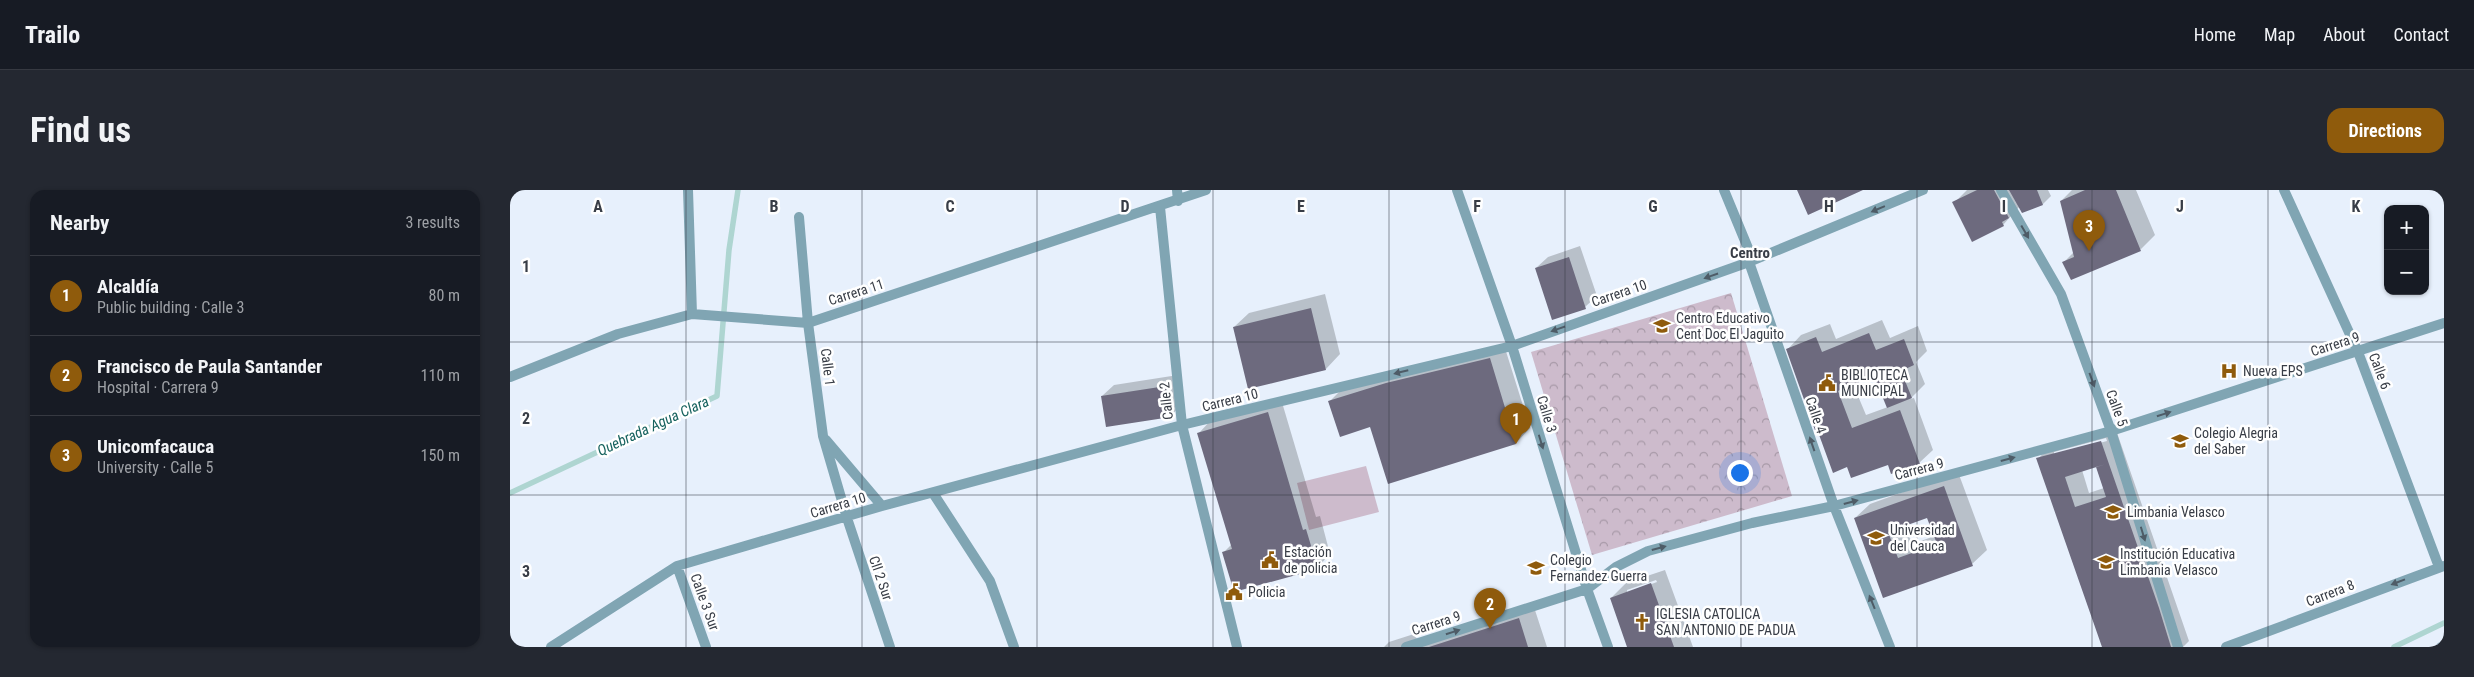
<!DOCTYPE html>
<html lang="en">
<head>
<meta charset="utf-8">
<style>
	:root { --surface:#171b24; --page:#242831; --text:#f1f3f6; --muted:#9ea1a6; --line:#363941; --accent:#8f5b0c }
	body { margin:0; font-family:"Roboto Condensed",sans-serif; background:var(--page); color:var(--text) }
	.controls { position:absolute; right:15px; top:15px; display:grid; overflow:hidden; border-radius:10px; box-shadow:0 1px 4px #0004 }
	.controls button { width:45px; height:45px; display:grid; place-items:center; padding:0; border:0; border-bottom:1px solid var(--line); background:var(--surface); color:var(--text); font:25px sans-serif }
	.you { position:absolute; left:1229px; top:282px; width:18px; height:18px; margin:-12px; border:4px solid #fff; border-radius:50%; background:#1a73e8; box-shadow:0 0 0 8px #1a73e833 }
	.badge { display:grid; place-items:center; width:32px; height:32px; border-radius:50%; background:var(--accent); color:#fff; font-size:16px; font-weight:700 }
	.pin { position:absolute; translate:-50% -41px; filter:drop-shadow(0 1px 2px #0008) }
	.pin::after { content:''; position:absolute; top:26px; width:18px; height:15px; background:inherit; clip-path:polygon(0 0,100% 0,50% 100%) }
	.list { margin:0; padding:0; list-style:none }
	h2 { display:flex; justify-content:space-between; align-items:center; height:65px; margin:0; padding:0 20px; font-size:21px }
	h2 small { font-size:16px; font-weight:400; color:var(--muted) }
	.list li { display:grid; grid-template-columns:32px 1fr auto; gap:15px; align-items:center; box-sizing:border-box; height:80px; padding:0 20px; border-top:1px solid var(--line) }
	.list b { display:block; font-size:19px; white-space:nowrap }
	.list p { margin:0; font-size:16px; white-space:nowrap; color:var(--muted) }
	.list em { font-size:16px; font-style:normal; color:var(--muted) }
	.map { position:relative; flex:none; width:1934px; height:457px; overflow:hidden; border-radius:15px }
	header { display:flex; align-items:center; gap:30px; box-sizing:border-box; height:70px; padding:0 25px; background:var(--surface); border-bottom:1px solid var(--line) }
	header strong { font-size:24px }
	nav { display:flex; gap:28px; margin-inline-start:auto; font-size:18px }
	.intro { display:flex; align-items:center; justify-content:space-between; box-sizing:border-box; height:120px; padding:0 30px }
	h1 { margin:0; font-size:35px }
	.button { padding:12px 22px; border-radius:15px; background:var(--accent); color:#fff; font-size:18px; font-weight:700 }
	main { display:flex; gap:30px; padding:0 30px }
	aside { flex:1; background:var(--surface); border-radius:15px; box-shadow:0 1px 4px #0004 }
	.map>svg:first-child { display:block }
	.grass { fill:#cdbbcc }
	.forest { fill:url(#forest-crowns) }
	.shadow { fill:#0003; fill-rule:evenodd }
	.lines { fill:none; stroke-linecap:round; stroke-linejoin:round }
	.stream { stroke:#aed5d1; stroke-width:5.5 }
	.building { fill:#6d6a7e; fill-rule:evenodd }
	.street { stroke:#80a5b3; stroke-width:10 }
	.oneway { fill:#4e5c67 }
	.grid { fill:none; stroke:#383d46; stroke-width:1; stroke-opacity:0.55 }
	.labels { text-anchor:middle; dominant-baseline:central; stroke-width:5; stroke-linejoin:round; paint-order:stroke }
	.street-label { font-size:14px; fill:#383d46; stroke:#fff }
	.poi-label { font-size:14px; fill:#383d46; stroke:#fff; text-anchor:start }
	.neighbourhood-label { font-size:15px; font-weight:bold; fill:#383d46; stroke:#fff }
	.water-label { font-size:15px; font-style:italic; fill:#16625e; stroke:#fff }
	.grid-label { font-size:16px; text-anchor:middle; font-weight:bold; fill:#383d46; stroke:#fff; stroke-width:5; stroke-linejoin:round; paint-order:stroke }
</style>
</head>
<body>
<header>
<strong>Trailo</strong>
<nav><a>Home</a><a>Map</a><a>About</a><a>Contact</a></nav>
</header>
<div class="intro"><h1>Find us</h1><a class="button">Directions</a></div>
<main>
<aside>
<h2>Nearby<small>3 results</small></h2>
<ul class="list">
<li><span class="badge">1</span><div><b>Alcaldía</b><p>Public building · Calle 3</p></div><em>80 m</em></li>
<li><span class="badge">2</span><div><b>Francisco de Paula Santander</b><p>Hospital · Carrera 9</p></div><em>110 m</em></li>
<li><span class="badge">3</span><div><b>Unicomfacauca</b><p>University · Calle 5</p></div><em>150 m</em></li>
</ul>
</aside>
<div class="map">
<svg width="1934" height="457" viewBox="0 0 1934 457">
	<defs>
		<pattern id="forest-crowns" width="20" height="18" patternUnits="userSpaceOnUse" patternTransform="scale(1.25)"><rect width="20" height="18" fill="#cdbbcc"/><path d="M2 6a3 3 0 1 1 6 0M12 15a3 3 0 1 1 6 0" fill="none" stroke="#a799a7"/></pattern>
	</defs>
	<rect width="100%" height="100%" fill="#e7f0fc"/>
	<path class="grass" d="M856,276L869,322L799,340L787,293Z"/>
	<path class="forest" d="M1221,103L1282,306L1082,365L1021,162Z"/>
	<path class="shadow" d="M1457,0H1538L1541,6L1533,14L1513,22L1510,16L1493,35L1444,13Z
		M1562,0H1626L1645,45L1631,59L1561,89L1554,72L1564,62L1551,11Z
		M1070,56L1087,106L1075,117L1026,78L1038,67Z
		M815,104L830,164L816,179L724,137L739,123Z
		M1372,130L1380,148L1408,136L1417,161L1406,172L1415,194L1400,209L1404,208L1423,260L1409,273L1338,276L1278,159L1291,145L1320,134L1326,149ZM1365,185L1378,217L1356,225L1343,194Z
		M994,155L1020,238L1006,253L879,292L861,236L820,211L834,197Z
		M668,185L672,214L661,226L592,206L604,195Z
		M771,209L806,327L810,326L820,364L807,378L714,362L722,354L689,243L702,229Z
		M1605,237L1679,451L1673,457H1593L1528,269L1542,254ZM1596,248L1597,251L1544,265V262ZM1591,274L1587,278L1594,298L1579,303L1572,280Z
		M1448,282L1477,360L1462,374L1374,406L1345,328L1360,314ZM1418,326L1425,346L1402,354L1395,335Z
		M1155,380L1183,457H1118L1101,408L1116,393ZM1146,390L1147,392L1117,403V400Z
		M1023,414L1037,457H874L879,452L904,444L906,448L913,450Z"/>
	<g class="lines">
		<path class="stream" d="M0,303L207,206L219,60L228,0
			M1884,457L1934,433"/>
	</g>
	<path class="building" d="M1287,0H1353L1298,25Z
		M1467,0H1484L1499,28L1492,32L1494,36L1462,52L1442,12Z
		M1499,0H1527L1533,15L1512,23Z
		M1575,0H1606L1631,61L1561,90L1552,72L1564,67L1550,11Z
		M1059,67L1076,119L1042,130L1025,78Z
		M801,118L816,180L738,199L723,137Z
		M1359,143L1366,160L1394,149L1404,175L1391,181L1402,208L1377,218L1364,186L1328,201L1342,238L1390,220L1410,274L1381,284L1378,275L1341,288L1337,277L1323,283L1308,242L1306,243L1276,159L1306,147L1312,162Z
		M980,168L1006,254L878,294L860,237L830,247L818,211L876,193Z
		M656,196L661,227L596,237L591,206Z
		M758,222L793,340L796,339L808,379L724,402L712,362L722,359L687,243Z
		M1591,251L1649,418L1661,457H1592L1526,268ZM1596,274L1586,277L1596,307L1565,317L1555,287Z
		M1434,296L1463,376L1373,408L1344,328ZM1417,328L1427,354L1388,368L1378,342Z
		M1141,393L1164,457H1117L1100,408Z
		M1009,428L1018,457H919Z"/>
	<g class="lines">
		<path class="street" d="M178,0L182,124
			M667,0L668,11
			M947,0L1002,156L1077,399L1098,457
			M1214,0L1240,63L1239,72L1324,316L1380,457
			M1491,0L1551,104L1601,241L1668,457
			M1774,0L1848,162L1929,377
			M650,17L672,235L727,457
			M289,27L298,133L313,246L337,328L380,457
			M0,187L108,144L182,124L298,133L696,0
			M316,250L372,316
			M423,303L480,391L504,457
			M167,376L196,457
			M41,457L167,376L372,316L672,235L1002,156L1239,72L1413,0
			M896,457L1077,399L1106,377L1138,361L1242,333L1324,316L1601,241L1934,133
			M1716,457L1934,376
			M1931,457L1934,456"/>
	</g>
	<defs><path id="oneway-solid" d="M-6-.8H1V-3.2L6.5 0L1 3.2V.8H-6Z" transform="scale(1.25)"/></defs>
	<g class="oneway">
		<use href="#oneway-solid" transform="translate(1368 19) rotate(157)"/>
		<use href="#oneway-solid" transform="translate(1515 42) rotate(60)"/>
		<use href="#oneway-solid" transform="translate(1201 86) rotate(161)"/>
		<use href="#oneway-solid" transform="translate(1048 139) rotate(161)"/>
		<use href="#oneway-solid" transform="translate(891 182) rotate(166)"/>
		<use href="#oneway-solid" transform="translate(1582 190) rotate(70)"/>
		<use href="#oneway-solid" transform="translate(1654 224) rotate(-18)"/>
		<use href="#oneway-solid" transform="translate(1031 252) rotate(73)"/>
		<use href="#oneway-solid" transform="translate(1302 254) rotate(-109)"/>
		<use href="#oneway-solid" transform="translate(1498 269) rotate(-15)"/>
		<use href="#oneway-solid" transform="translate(1341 312) rotate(-15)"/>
		<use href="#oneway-solid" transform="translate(1633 344) rotate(73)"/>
		<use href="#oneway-solid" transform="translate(1149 358) rotate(-15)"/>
		<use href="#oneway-solid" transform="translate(1888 392) rotate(159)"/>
		<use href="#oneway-solid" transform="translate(1362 412) rotate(-112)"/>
		<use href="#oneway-solid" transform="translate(943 442) rotate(-18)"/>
	</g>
	<path class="grid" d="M176,0V457M352,0V457M527,0V457M703,0V457M879,0V457M1055,0V457M1231,0V457M1407,0V457M1582,0V457M1758,0V457M0,152H1934M0,305H1934"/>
	<defs>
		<g id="school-bare" transform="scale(1.35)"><path d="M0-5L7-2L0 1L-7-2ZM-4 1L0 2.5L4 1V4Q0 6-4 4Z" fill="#8f5b0c" stroke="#fff" stroke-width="2.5" paint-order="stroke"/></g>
		<g id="hospital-bare" transform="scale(1.35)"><path d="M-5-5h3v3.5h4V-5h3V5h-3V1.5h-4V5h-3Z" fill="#8f5b0c" stroke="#fff" stroke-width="2.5" paint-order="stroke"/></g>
		<g id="civic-bare" transform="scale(1.35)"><path d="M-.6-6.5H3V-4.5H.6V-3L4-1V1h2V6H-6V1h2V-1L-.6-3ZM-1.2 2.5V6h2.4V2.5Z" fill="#8f5b0c" stroke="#fff" stroke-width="2.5" paint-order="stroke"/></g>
		<g id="university-bare" transform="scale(1.35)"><path d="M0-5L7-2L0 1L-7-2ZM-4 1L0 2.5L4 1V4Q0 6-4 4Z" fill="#8f5b0c" stroke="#fff" stroke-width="2.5" paint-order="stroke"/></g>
		<g id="church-bare" transform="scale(1.35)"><path d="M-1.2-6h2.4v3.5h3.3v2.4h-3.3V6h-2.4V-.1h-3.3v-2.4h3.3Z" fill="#8f5b0c" stroke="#fff" stroke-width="2.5" paint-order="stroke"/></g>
	</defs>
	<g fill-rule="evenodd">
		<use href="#school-bare" x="1152" y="136"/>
		<use href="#hospital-bare" x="1719" y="181"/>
		<use href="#civic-bare" x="1317" y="193"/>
		<use href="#school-bare" x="1670" y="251"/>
		<use href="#school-bare" x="1603" y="322"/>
		<use href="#university-bare" x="1366" y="348"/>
		<use href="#civic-bare" x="760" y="370"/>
		<use href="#school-bare" x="1596" y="372"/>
		<use href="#school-bare" x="1026" y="378"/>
		<use href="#civic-bare" x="724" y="402"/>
		<use href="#church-bare" x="1132" y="432"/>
	</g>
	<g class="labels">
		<g class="street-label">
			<text transform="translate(346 102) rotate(-18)">Carrera 11</text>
			<text transform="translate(1109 103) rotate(-19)">Carrera 10</text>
			<text transform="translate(1825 154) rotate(-18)">Carrera 9</text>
			<text transform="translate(318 177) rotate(83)">Calle 1</text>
			<text transform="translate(1870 181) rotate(69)">Calle 6</text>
			<text transform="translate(720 210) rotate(-14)">Carrera 10</text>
			<text transform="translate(656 211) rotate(-96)">Calle 2</text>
			<text transform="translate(1607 218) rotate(70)">Calle 5</text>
			<text transform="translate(1037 224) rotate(73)">Calle 3</text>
			<text transform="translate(1306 225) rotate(71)">Calle 4</text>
			<text transform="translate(1409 279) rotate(-15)">Carrera 9</text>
			<text transform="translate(328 315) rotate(-17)">Carrera 10</text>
			<text transform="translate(371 388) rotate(71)">Cll 2 Sur</text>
			<text transform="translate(1820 403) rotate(-21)">Carrera 8</text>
			<text transform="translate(195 412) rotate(70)">Calle 3 Sur</text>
			<text transform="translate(926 433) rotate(-18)">Carrera 9</text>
		</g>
		<g class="poi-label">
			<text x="1166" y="128">Centro Educativo<tspan x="1166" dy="16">Cent Doc El Jaguito</tspan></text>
			<text x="1733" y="181">Nueva EPS</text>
			<text x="1331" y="185">BIBLIOTECA<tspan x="1331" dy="16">MUNICIPAL</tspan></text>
			<text x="1684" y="243">Colegio Alegria<tspan x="1684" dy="16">del Saber</tspan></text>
			<text x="1617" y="322">Limbania Velasco</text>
			<text x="1380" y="340">Universidad<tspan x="1380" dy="16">del Cauca</tspan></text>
			<text x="774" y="362">Estación<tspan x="774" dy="16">de policia</tspan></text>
			<text x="1610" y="364">Institución Educativa<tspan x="1610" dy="16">Limbania Velasco</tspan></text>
			<text x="1040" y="370">Colegio<tspan x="1040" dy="16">Fernandez Guerra</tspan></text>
			<text x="738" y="402">Policia</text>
			<text x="1146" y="424">IGLESIA CATOLICA<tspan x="1146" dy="16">SAN ANTONIO DE PADUA</tspan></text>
		</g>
		<g class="neighbourhood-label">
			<text x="1240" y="63">Centro</text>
		</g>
		<g class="water-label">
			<text transform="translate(143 236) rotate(-25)">Quebrada Agua Clara</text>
		</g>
	</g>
	<g class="grid-label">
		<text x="88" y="22">A</text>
		<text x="264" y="22">B</text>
		<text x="440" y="22">C</text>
		<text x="615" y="22">D</text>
		<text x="791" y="22">E</text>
		<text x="967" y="22">F</text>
		<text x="1143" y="22">G</text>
		<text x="1319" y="22">H</text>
		<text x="1494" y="22">I</text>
		<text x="1670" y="22">J</text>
		<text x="1846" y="22">K</text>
		<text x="16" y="82">1</text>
		<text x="16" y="234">2</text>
		<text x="16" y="387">3</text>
	</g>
</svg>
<div class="controls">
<button>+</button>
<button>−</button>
</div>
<div class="you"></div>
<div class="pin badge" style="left:1006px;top:254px">1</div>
<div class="pin badge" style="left:980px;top:439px">2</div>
<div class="pin badge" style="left:1579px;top:61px">3</div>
</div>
</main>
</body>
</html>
